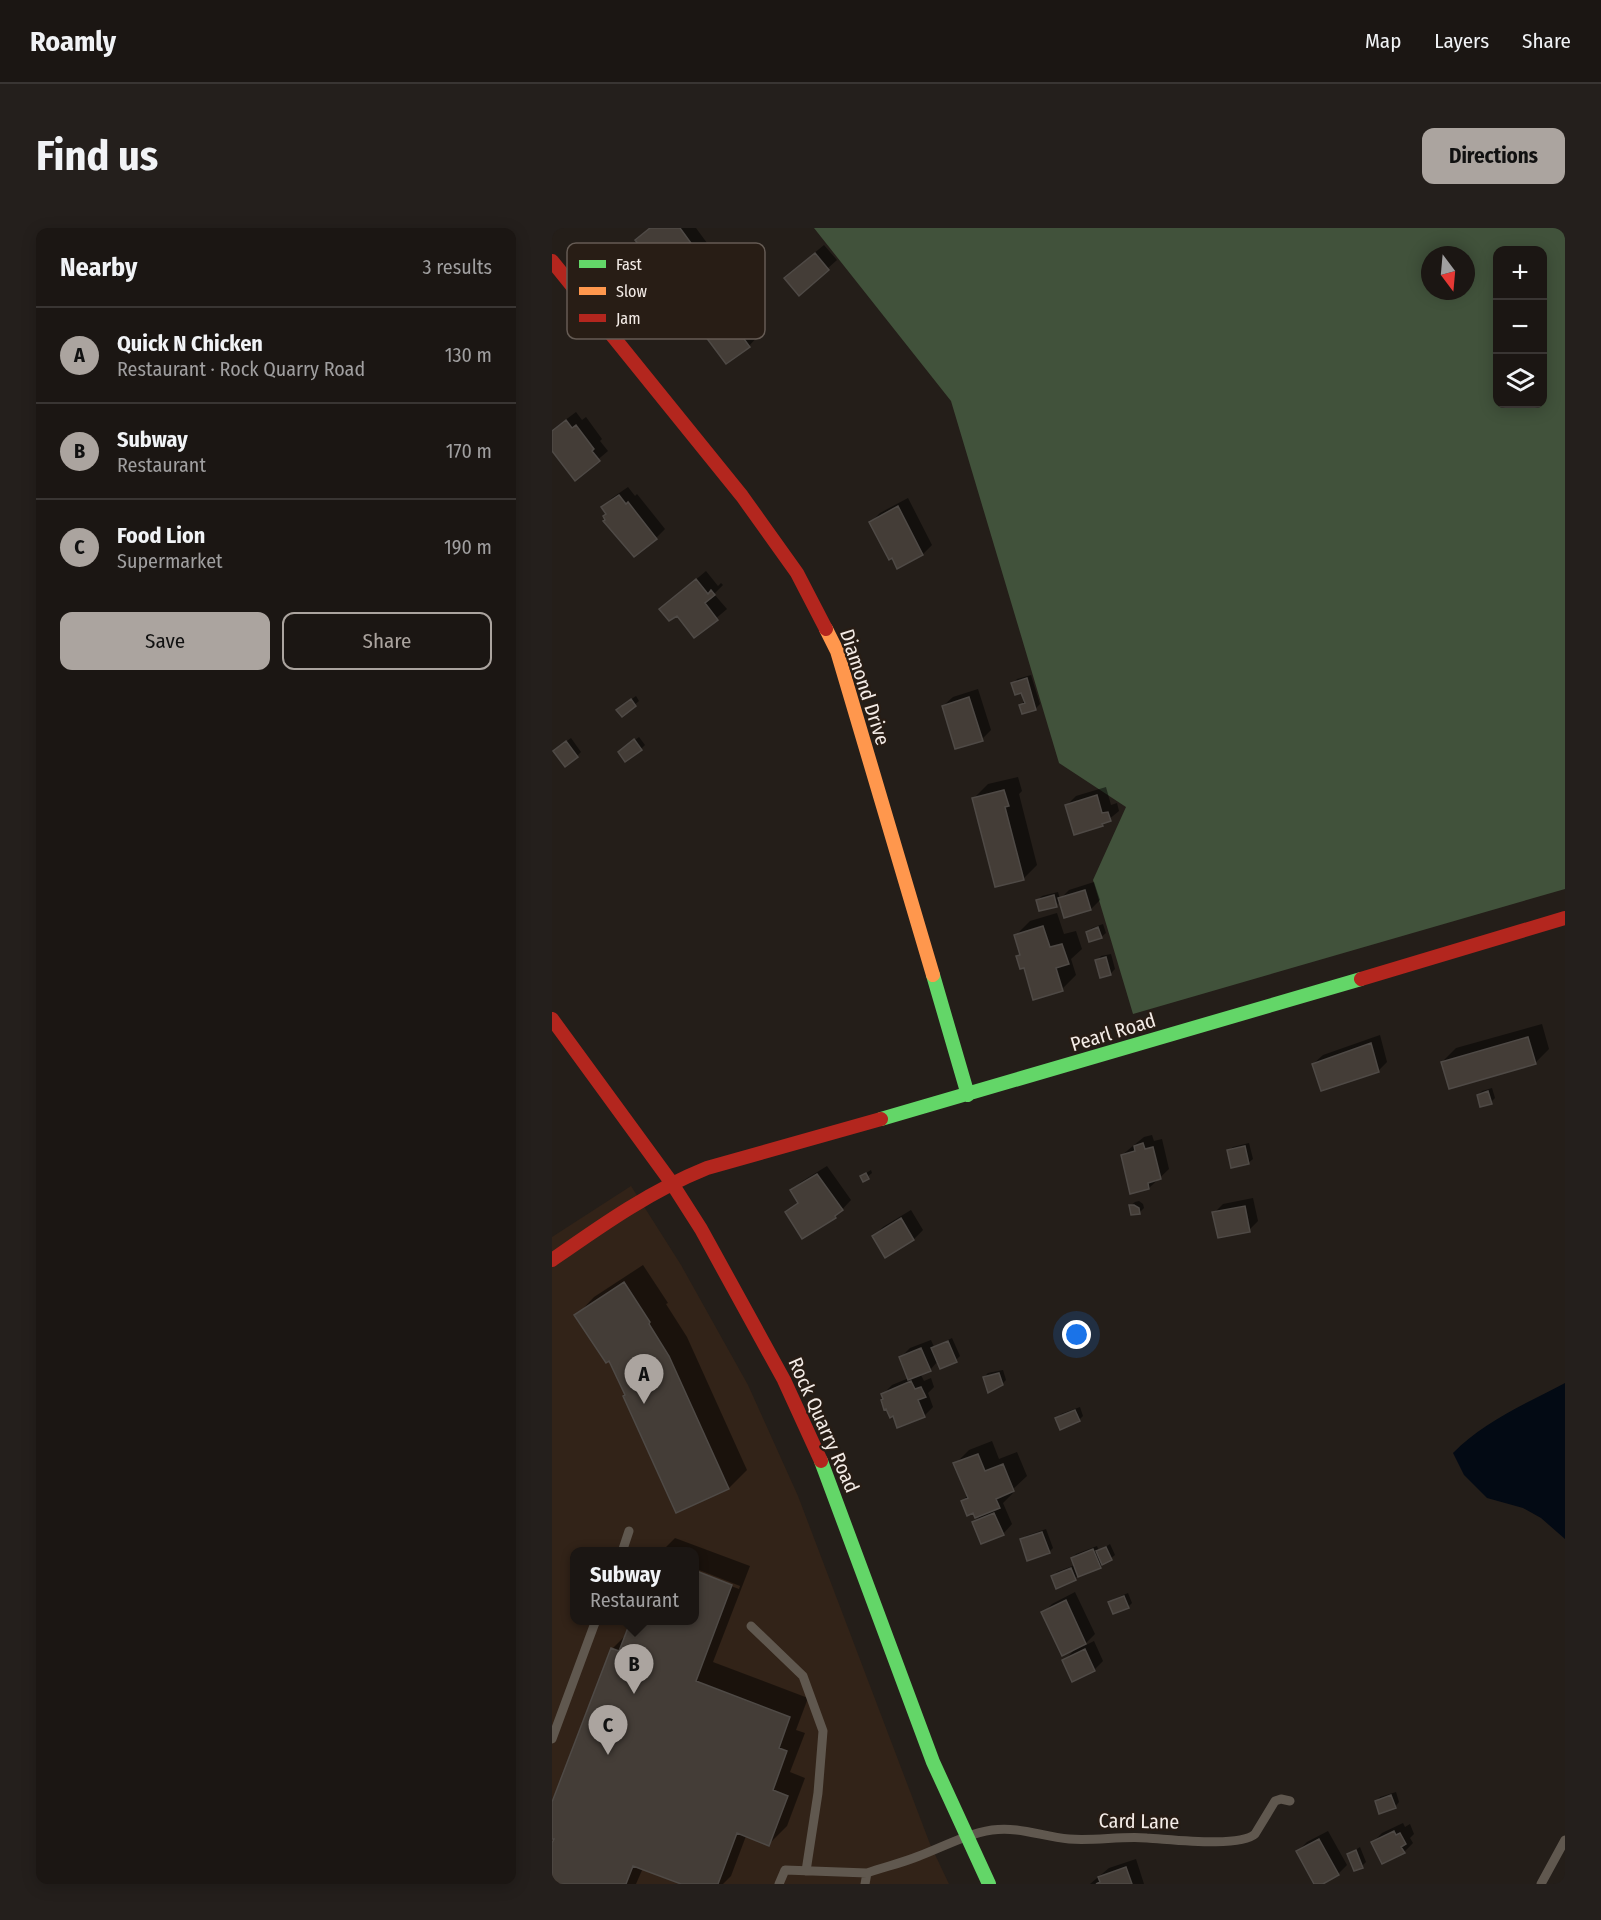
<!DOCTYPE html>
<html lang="en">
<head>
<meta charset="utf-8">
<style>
	:root { --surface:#1b1613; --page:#241f1c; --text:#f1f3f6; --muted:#a09fa0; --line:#393533; --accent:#aba49f }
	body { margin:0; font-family:"Fira Sans Condensed",sans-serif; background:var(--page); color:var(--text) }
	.controls { position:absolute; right:18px; top:18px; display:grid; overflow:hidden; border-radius:12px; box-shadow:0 3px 15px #0003 }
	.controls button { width:54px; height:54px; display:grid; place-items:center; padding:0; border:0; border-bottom:2px solid var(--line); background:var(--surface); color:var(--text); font:30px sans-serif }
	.compass { position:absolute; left:869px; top:18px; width:54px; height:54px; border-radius:50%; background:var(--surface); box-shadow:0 3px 15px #0003; rotate:164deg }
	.you { position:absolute; left:525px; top:1107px; width:21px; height:21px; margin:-15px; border:4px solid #fff; border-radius:50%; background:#1a73e8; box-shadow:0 0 0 9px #1a73e833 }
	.badge { display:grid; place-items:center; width:39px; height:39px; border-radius:50%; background:var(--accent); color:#111; font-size:20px; font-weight:700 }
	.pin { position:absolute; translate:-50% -50px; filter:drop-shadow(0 2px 3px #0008) }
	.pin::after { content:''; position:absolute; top:32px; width:21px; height:18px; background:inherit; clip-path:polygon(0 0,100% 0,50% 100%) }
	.popup { position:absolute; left:18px; top:1319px; width:129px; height:78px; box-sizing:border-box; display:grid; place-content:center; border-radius:12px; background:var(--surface); filter:drop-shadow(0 2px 4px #0005); font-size:20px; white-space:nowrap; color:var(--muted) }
	.popup b { font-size:22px; color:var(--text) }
	.popup::after { content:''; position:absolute; left:50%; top:100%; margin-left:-12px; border:12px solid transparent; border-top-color:var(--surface) }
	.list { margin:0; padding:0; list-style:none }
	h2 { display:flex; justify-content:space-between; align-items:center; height:78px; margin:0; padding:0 24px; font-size:26px }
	h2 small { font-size:20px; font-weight:400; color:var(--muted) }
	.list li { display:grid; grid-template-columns:39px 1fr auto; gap:18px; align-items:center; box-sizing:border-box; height:96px; padding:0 24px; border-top:2px solid var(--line) }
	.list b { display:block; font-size:22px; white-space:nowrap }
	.list p { margin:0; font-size:20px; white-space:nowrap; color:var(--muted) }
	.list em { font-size:20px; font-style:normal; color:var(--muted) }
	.actions { display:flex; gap:12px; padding:18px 24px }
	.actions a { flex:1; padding:14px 0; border:2px solid var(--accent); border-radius:12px; text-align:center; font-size:21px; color:var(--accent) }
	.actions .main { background:var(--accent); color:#111 }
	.icon { flex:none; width:33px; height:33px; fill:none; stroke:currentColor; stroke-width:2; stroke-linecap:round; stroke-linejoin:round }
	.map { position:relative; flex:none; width:1013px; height:1656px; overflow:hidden; border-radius:12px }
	header { display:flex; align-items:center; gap:36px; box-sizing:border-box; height:84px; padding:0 30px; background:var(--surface); border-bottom:2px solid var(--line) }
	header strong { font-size:28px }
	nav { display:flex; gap:33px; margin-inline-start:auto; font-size:21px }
	.intro { display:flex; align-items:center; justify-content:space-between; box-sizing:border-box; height:144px; padding:0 36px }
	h1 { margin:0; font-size:42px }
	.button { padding:15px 27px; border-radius:12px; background:var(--accent); color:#111; font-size:21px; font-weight:700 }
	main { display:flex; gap:36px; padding:0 36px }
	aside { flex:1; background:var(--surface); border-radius:12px; box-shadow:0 3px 15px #0003 }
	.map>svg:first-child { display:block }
	.built { fill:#322318; fill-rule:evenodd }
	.forest { fill:#41523b; fill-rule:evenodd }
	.water { fill:#030a14 }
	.shadow { fill:#0007 }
	.building { fill:#443d37; stroke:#4f4a46; stroke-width:1.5 }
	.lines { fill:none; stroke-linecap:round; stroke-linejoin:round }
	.lane { stroke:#60584f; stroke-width:9 }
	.fast { stroke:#63d668; stroke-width:14 }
	.slow { stroke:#ff974d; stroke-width:14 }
	.jam { stroke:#b3261e; stroke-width:14 }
	.labels { text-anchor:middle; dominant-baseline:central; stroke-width:4.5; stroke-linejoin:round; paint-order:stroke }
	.street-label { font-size:20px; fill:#f4ece7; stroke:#281d15 }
	.key { fill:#281d15; stroke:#655b54; stroke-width:1.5 }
	.key-label { font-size:16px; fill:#f4ece7 }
</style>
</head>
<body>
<header>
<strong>Roamly</strong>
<nav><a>Map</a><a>Layers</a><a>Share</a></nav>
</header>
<div class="intro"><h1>Find us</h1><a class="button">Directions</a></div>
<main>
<aside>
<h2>Nearby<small>3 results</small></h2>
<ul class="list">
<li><span class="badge">A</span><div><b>Quick N Chicken</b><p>Restaurant · Rock Quarry Road</p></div><em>130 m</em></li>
<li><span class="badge">B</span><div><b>Subway</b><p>Restaurant</p></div><em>170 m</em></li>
<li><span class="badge">C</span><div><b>Food Lion</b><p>Supermarket</p></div><em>190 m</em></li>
</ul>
<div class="actions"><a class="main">Save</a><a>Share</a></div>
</aside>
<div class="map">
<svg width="1013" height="1656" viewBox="0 0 1013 1656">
	<rect width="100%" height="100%" fill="#241e19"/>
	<path class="built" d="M79,958L129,1037L196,1157L246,1268L378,1616L397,1656H0V1009ZM22,1324H142V1392H22Z"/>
	<path class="forest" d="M262,0H1013V661L581,786L541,652L574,579L507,535L399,173ZM945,22H990V176H945ZM878,27H914V63H878Z"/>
	<path class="water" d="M1013,1155V1311L989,1290L971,1280L935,1270L912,1247L901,1225C931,1194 975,1175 1013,1155Z"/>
	<path class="shadow" d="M98,0H144L155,15L115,50L85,12Z
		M272,17L285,32L247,66L243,41Z
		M172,62L206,108L197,118L141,89Z
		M24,184L30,192L34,189L50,211L48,213L56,223L23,251L0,221V202Z
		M76,259L83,268L85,266L113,301L104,310L56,286L51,279L60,270Z
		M356,270L380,317L371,326L346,339L319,294L328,285Z
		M154,343L166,358L169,355L171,357L162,366L175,381L143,408L125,385L109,381Z
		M479,447L488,476L483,481L469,477L473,472L470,463L461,455L465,451Z
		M426,461L439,502L430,511L391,478L401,469Z
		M84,468L87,473L70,487V478Z
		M87,509L93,517L89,521L72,520Z
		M19,510L29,524L25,528L7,519Z
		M466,549L470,563L467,566L485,637L471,651L422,570L436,556Z
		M554,559L559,577L565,575L567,583L550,597L515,577L524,568Z
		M542,654L548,672L539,681L509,673L504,677L485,673L490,668L506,664L508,671L517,662Z
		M505,685L512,706L524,703L530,721L519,731L524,747L510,761L473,739L466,729L469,725L464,707L478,693Z
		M551,696L554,705L549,709L535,704L540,700Z
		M559,726L563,741L558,746L545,733L549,728Z
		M990,796L997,821L983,835L890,834L904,820Z
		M828,807L835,834L826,843L761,836L771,827Z
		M940,860L943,870L939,874L926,867L930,863Z
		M600,907L602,913L610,911L617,941L597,960L570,927L592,909Z
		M697,915L701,931L696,935L676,923L681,919Z
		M275,938L299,972L283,989L235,984L247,973L240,963L249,954Z
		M319,942L320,945L311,952L309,948Z
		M701,970L706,993L697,1002L662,985L671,976Z
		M587,973L591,976L592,980L588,984L580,985L578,978L583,974Z
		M359,982L371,1002L362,1011L334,1028L322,1008L331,999Z
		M91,1037L116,1075L114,1076L135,1109L195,1242L177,1260L125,1283L75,1166L57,1132L24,1088L42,1069Z
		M400,1110L408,1128L404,1132L386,1133L378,1142L368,1145L372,1153L379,1150L382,1159L376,1165L381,1179L372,1188L332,1171L331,1166L340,1157L357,1150L349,1129L358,1120L379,1112L382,1119Z
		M451,1142L454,1152L450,1156L432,1149L436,1145Z
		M528,1179L531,1188L527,1192L505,1191L509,1186Z
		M440,1213L447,1231L465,1224L475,1248L460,1262L461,1265L451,1275L460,1296L451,1306L422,1294L432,1285L410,1273L416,1267L403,1236L417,1222Z
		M494,1301L501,1320L497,1324L470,1312L474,1308Z
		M123,1310L198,1338L161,1434L256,1470L244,1502L253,1505L238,1544L253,1550L235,1598L217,1616L194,1608L179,1648L171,1656H133L91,1640L84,1656H10L0,1652V1619L4,1610L0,1609V1578L60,1421L75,1406L142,1392V1344L187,1361L188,1358L142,1340V1324H109Z
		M558,1316L563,1327L548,1339L526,1347L523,1351L501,1348L505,1344L523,1337L520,1330L524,1326L545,1318L547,1323Z
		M523,1364L543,1406L530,1419L542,1413L551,1433L542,1442L512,1433L524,1420L491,1385L500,1376Z
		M576,1365L580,1375L576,1379L558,1375L562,1371Z
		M844,1564L847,1574L843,1579L824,1574L828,1569Z
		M851,1595L853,1599L858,1596L862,1606L858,1610L861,1615L852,1624L821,1614L830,1605Z
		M776,1603L795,1637L786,1646L768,1656H764L746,1623L755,1614Z
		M808,1619L814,1634L810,1638L797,1626Z
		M584,1631L592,1656H538L557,1640Z"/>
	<path class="building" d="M98,0H128L147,26L115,52L83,12Z
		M263,25L277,42L247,68L232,50Z
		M162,70L198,119L174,136L139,89Z
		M14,192L20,200L24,197L42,221L40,223L48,233L23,253L0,223V203Z
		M67,267L74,276L76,274L105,311L82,329L51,293L53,292L51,288L54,286L49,279Z
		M346,278L371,327L345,341L340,330L337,332L317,294Z
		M144,351L156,366L159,362L163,367L153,375L166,392L142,410L125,388L117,393L107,381Z
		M475,450L484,482L470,486L467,477L473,475L469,465L463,467L459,455Z
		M417,469L431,513L403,521L390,478Z
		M79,471L84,478L70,489L64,482Z
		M82,511L90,522L73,534L66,524Z
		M14,513L26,529L13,539L1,523Z
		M452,562L457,578L453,579L472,652L443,659L420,570Z
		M545,567L550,585L556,584L559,593L550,596L551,598L522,607L513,577Z
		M533,662L539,682L512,690L506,670Z
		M502,667L505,679L487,683L484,672Z
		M491,698L498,719L510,716L517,736L504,740L511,763L481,772L472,740L468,741L464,728L468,727L462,707Z
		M546,699L550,710L537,714L534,704Z
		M554,729L559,747L548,750L543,732Z
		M976,809L984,836L897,861L889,834Z
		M819,815L827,844L769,863L760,836Z
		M936,863L940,876L928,879L925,867Z
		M591,915L593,921L601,919L609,951L596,955L597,961L578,966L569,927L583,923L582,918Z
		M693,918L697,936L679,940L675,922Z
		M314,945L317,951L311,954L308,948Z
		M265,946L291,982L283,988L284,990L250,1011L233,984L246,975L238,962Z
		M577,977H582L587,980L588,986L579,987Z
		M693,978L698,1004L666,1010L660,984Z
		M349,990L362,1012L333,1030L320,1008Z
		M72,1054L98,1094L97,1096L117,1128L177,1261L124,1285L71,1168L73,1167L57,1133L54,1135L22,1087Z
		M396,1113L405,1134L388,1141L379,1120Z
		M369,1120L379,1143L356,1152L347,1129Z
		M447,1145L451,1157L436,1165L431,1149Z
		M359,1153L363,1161L369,1159L374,1169L366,1172L373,1189L345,1200L341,1188L338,1190L334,1181L332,1182L329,1172L331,1171L329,1166Z
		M523,1182L528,1193L508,1202L503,1190Z
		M426,1226L433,1243L451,1236L462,1263L444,1271L448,1280L423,1290L421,1285L415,1288L409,1273L416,1270L401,1235Z
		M442,1285L452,1307L429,1316L420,1294Z
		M490,1304L498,1325L475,1333L468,1311Z
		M554,1319L560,1332L550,1337L544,1323Z
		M541,1321L549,1340L526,1349L519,1330Z
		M519,1340L524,1352L504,1361L499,1348Z
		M142,1342L180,1357L144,1453L238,1489L227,1520L235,1523L221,1562L236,1568L217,1618L185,1605L166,1656H129L81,1638L74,1656H6L0,1654V1615L2,1611H0V1574L59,1420L67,1423L79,1392H142Z
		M572,1368L577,1380L561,1386L556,1374Z
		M514,1372L534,1416L510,1428L489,1384Z
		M533,1421L543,1443L520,1454L510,1432Z
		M839,1567L844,1580L827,1586L823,1573Z
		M842,1603L844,1607L848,1605L854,1616L849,1619L853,1625L830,1636L819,1614Z
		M767,1611L787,1647L771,1656H762L744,1623Z
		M804,1622L811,1640L802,1643L795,1626Z
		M574,1639L580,1656H544L548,1654L546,1649Z"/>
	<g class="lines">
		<path class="lane" d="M70,1324L77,1303
			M199,1398L251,1448L271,1503L266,1565L254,1643
			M0,1511L44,1392
			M227,1656L233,1642L315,1645
			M313,1656L315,1645C332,1639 350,1635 367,1628C391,1619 414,1606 440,1602C467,1598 491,1609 517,1611C543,1613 569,1608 595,1610C617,1611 688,1620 703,1606L723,1573L729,1571L738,1573
			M989,1656L1013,1612"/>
		<path class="fast" d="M381,747L416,867
			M329,891L809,751
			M269,1233L381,1534L437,1656"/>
		<path class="slow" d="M274,401L285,423L381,747"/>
		<path class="jam" d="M0,33L190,268L245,345L274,401
			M809,751L1013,690
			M0,791L119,954L149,1001L232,1152L269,1233
			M0,1032C50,997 98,963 155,940L329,891"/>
	</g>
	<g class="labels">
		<g class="street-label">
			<text transform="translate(313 459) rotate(72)">Diamond Drive</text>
			<text transform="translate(561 804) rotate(-17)">Pearl Road</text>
			<text transform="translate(272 1197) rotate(66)">Rock Quarry Road</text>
			<text transform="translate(587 1593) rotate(1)">Card Lane</text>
		</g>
	</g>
	<rect x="15" y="15" width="198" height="96" rx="9" class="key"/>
	<rect x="27" y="32" width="27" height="8" fill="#63d668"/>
	<rect x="27" y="59" width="27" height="8" fill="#ff974d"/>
	<rect x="27" y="86" width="27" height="8" fill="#b3261e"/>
	<g class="key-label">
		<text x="64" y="42">Fast</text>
		<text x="64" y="69">Slow</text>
		<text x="64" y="96">Jam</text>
	</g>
</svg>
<div class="controls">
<button>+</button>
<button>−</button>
<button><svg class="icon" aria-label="layers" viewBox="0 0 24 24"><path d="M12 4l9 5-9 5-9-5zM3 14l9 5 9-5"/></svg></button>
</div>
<svg class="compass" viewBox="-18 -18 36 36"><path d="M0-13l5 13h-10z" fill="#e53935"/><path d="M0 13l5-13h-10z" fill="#a09fa0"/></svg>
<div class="you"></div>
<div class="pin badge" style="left:92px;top:1176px">A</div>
<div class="pin badge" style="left:82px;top:1466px">B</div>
<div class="popup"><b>Subway</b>Restaurant</div>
<div class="pin badge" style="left:56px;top:1527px">C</div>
</div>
</main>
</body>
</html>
